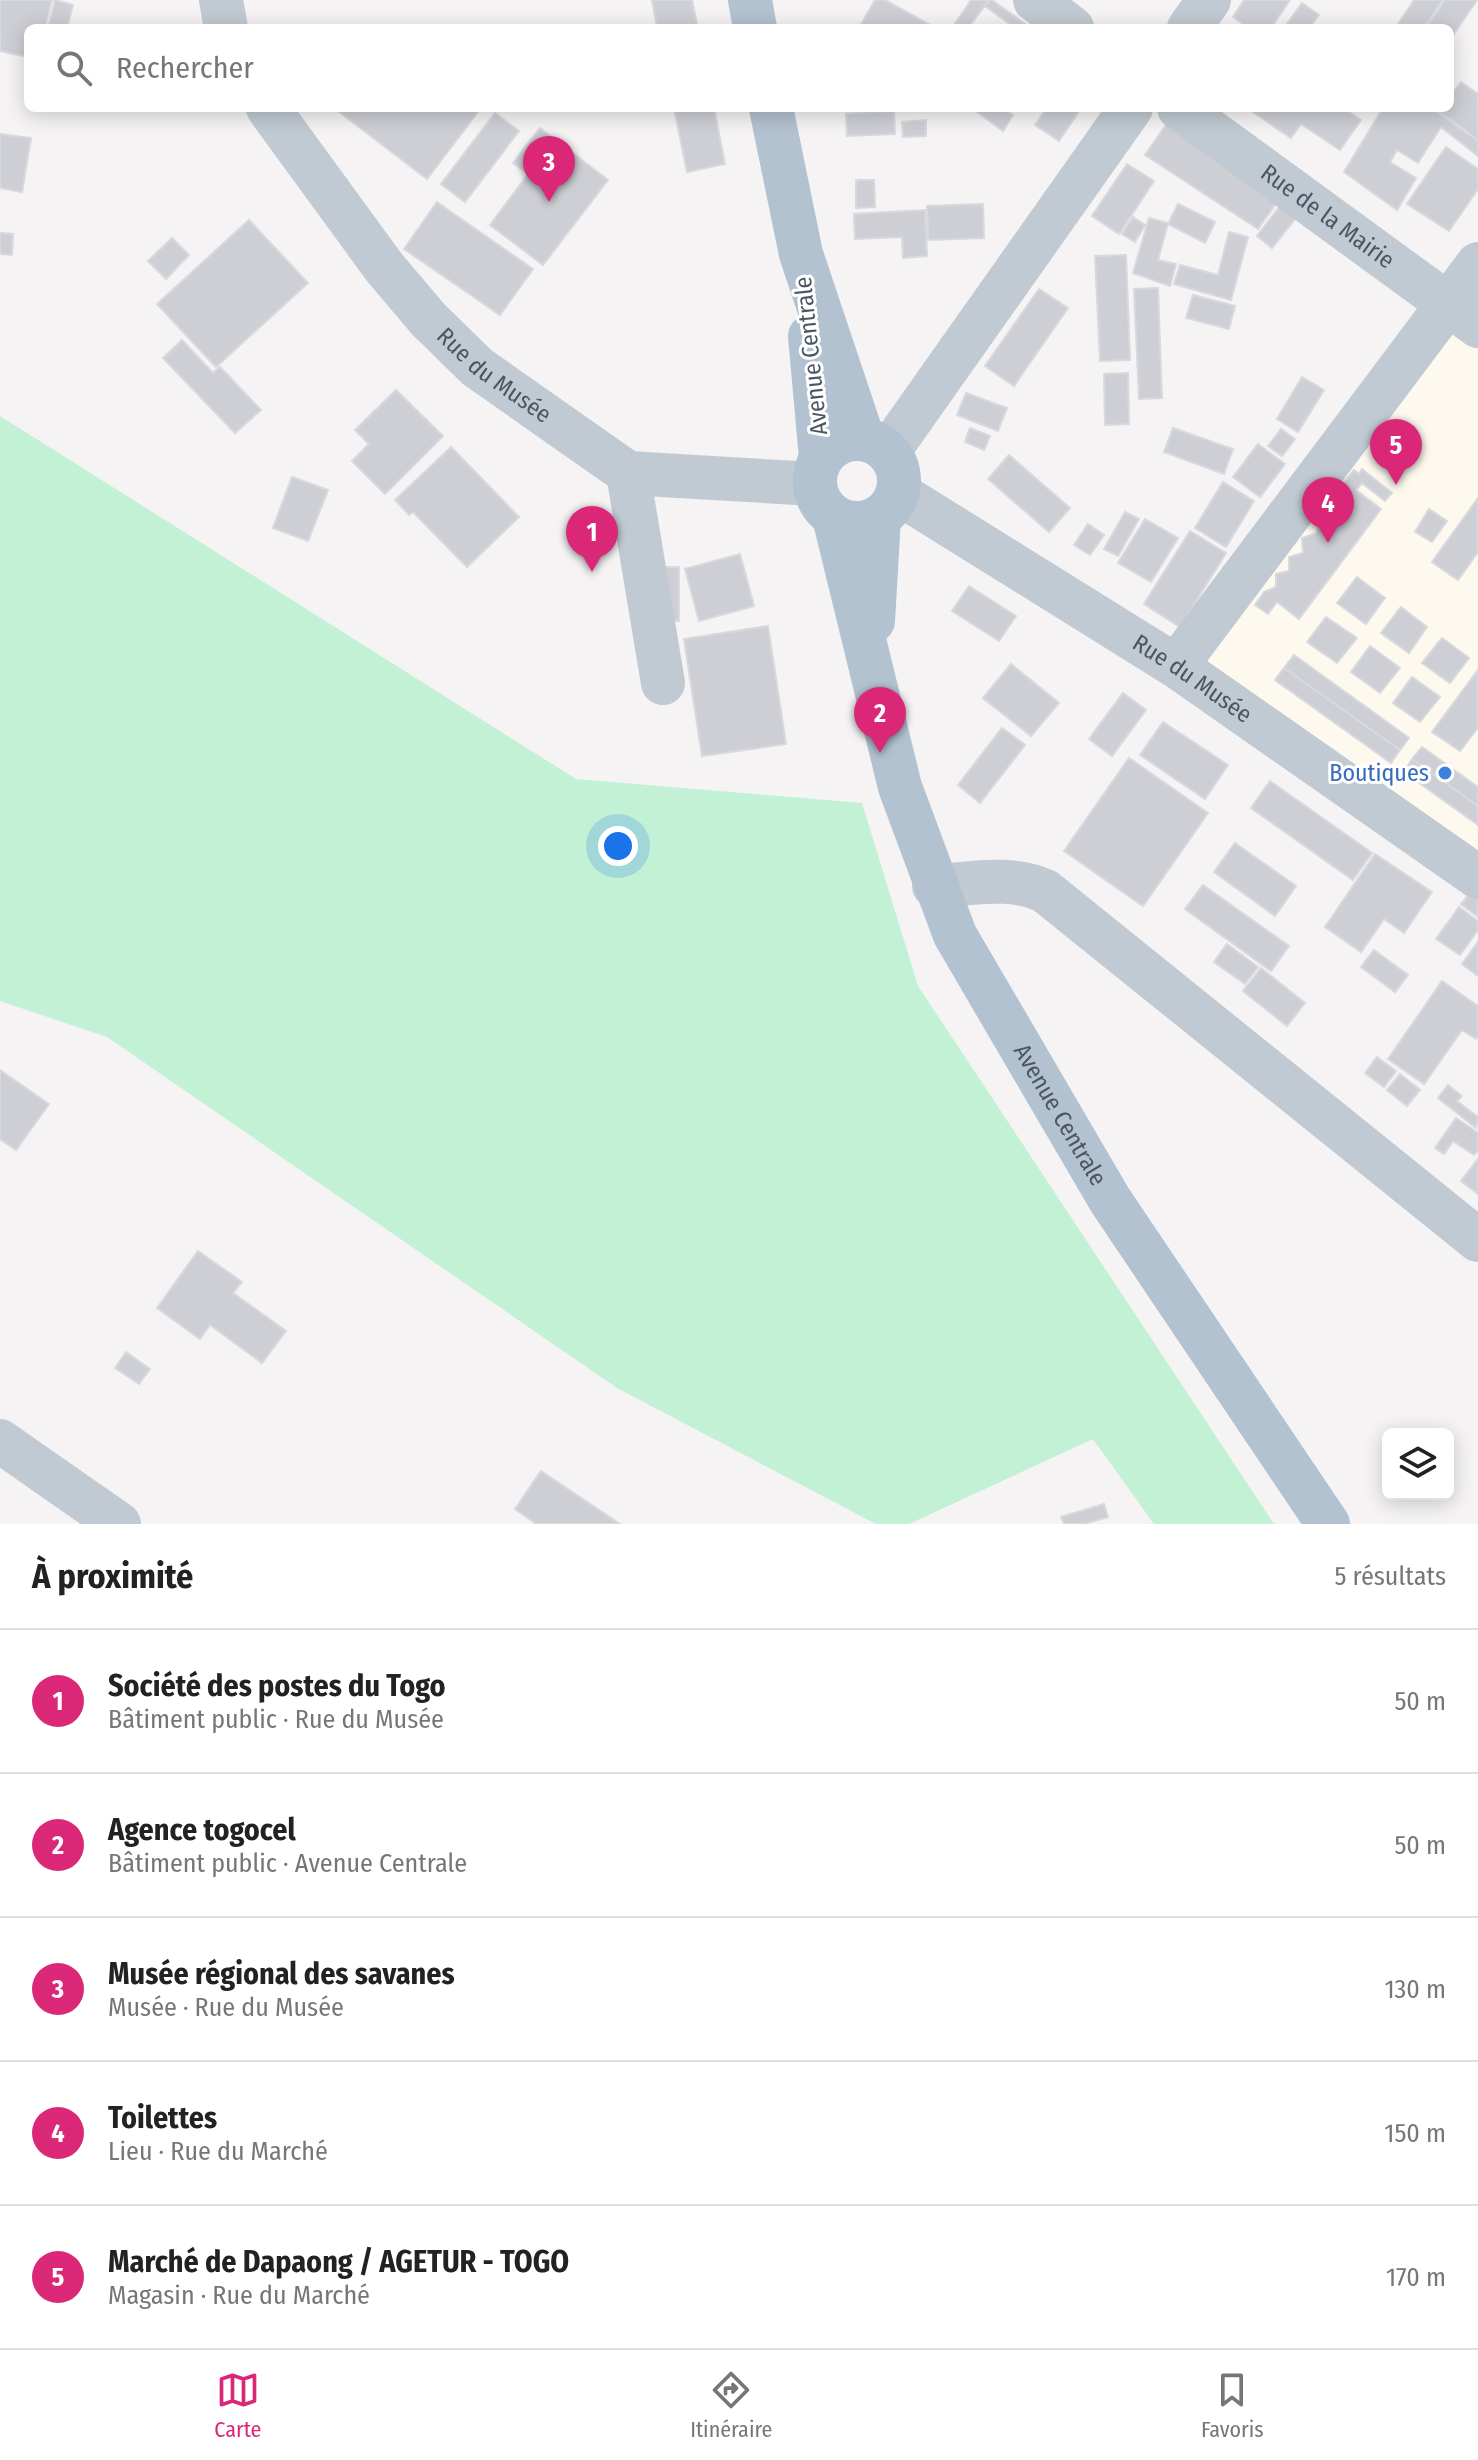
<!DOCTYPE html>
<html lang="fr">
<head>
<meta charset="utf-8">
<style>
	:root { --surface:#fff; --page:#f2f2f2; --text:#222; --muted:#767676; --line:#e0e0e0; --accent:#db2777 }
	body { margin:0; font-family:"Fira Sans Condensed",sans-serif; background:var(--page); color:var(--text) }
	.controls { position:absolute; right:24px; bottom:24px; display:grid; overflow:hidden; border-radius:12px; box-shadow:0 4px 20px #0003 }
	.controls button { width:72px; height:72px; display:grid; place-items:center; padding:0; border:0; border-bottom:2px solid var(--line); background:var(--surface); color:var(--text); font:40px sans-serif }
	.you { position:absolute; left:618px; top:846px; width:28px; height:28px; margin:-20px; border:6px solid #fff; border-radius:50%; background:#1a73e8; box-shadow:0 0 0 12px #1a73e833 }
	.badge { display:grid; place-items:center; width:52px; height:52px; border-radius:50%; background:var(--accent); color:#fff; font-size:26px; font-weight:700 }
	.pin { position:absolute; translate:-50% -66px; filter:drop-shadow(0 2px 4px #0008) }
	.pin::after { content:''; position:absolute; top:42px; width:28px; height:24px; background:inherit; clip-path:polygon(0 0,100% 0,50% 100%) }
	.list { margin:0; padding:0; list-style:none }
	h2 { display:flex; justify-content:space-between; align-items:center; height:104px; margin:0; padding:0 32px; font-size:34px }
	h2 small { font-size:26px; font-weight:400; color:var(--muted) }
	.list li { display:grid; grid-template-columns:52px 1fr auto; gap:24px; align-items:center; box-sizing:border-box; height:144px; padding:0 32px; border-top:2px solid var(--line) }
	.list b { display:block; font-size:30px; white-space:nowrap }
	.list p { margin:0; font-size:26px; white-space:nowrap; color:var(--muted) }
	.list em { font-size:26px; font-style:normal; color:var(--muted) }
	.icon { flex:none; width:44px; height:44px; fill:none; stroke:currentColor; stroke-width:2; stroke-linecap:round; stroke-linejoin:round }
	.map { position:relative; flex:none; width:1478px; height:1524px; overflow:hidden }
	.search { position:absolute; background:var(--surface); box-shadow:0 4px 20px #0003; left:24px; right:24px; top:24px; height:88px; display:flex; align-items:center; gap:20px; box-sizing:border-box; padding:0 28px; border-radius:12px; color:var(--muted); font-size:30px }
	.sheet { height:824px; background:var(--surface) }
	nav { display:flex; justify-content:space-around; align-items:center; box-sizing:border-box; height:112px; border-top:2px solid var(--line); background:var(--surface); font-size:22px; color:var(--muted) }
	nav a { display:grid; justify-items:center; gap:4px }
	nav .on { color:var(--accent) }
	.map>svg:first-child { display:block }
	.commercial { fill:#fdf9ef }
	.green { fill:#c3f1d5 }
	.building { fill:#cdcfd5; stroke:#d7d9de; stroke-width:2 }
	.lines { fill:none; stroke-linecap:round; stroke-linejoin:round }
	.minor { stroke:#c1cad2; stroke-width:44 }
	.major { stroke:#b3c2d1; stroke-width:44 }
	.shop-dot { fill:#3f7fe0; stroke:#fff; stroke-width:3 }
	.labels { text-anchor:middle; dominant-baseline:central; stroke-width:6; stroke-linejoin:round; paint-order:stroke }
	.street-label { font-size:24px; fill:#4a5661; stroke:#fff }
	.shop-label { font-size:24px; fill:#366cbe; stroke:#fff; text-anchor:end }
</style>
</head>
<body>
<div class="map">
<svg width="1478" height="1524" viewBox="0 0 1478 1524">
	<rect width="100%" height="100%" fill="#f5f3f3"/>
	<path class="commercial" d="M1478,264V871L1176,666Z"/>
	<path class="green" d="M0,416L576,779L862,803L918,986L1274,1524H1154L1093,1439L909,1524H876L617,1388L107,1037L0,1001Z"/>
	<path class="building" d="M0,0H52L45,28H28V57L0,51Z
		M55,0L73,5L67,28H48Z
		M652,0H692L698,28H657Z
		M875,0H885L934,27L864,28L860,26Z
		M971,0H989L968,28H952Z
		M990,0H992L1031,28H1015L985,6Z
		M1244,0H1290L1271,28H1249L1233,17Z
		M1414,0H1442L1424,28H1404L1398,24Z
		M1445,0H1477L1450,40V28H1426Z
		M1302,3L1319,15L1309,28H1284Z
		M1461,82L1478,94V140L1439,111L1450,108V97Z
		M334,108H481L427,179Z
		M674,108H714L725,164L687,172Z
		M972,108H1003L1013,115L1003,131Z
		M1047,108H1074L1079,111L1059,141L1035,125Z
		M1247,108H1343L1361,120L1340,150L1301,124L1291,138Z
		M1383,108H1440L1437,112L1478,141V156L1441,127L1418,163L1397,150L1390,162L1416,178L1397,210L1344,172Z
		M894,111L895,134L847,136L846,114Z
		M495,113L519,131L465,202L441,184Z
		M926,120V136L903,137L902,122Z
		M1168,122L1285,191L1258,229L1145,155Z
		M540,128L608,180L543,265L490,225L528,174L513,163Z
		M0,134L31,138L22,192L0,188Z
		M1446,147L1478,169V189L1449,231L1407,204Z
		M1127,164L1154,181L1119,234L1092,216Z
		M856,180H874L875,207L856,208Z
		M437,202L533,269L500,315L404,249Z
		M983,204L984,238L928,240L927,206Z
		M1178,204L1215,222L1205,243L1168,224Z
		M1280,206L1296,218L1272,248L1257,236Z
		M925,210L927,256L903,258L902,237L855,239L854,214Z
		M1133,217L1145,225L1135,242L1122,234Z
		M1149,218L1168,223L1158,260L1176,264L1170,286L1133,273Z
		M249,220L308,283L216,367L157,304Z
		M1229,232L1248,237L1231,300L1174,284L1180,265L1218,275Z
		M0,233L13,234L12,255L0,254Z
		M172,238L189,255L166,279L148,261Z
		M1126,255L1130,360L1100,361L1095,256Z
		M1158,288L1162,398L1139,399L1134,289Z
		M1039,289L1068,308L1014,386L985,366Z
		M1193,295L1235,306L1229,329L1186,318Z
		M182,340L213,373L220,367L261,410L235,433L163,358Z
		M1128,373L1129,424L1105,425L1104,374Z
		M1302,377L1324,390L1298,432L1277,419Z
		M396,390L443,436L385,494L352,461L369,444L355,430Z
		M966,393L1007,408L998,431L957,415Z
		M970,428L990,436L984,450L965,442Z
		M1173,428L1233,449L1224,474L1164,452Z
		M1281,429L1295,439L1282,456L1268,446Z
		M1258,444L1285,464L1260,497L1233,477Z
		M451,447L519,517L467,567L413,512L409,515L395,500Z
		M1009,455L1070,508L1049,532L988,479Z
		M1362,469L1392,493L1385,501L1362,483L1356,490L1381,509L1299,619L1277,602L1268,614L1255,605L1264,592L1276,587V574L1289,571V557L1303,553L1302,538L1317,533L1318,518L1330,515L1331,500L1343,497L1342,484L1354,470L1359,474Z
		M292,477L328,490L308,541L273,528Z
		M1223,482L1254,501L1226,547L1195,528Z
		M1478,498V552L1458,580L1432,562Z
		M1429,509L1447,521L1432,542L1415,532Z
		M1125,512L1139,519L1118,556L1104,549Z
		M1145,519L1178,538L1151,582L1118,563Z
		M1088,524L1104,535L1090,555L1074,545Z
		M1190,531L1226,553L1180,627L1144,604Z
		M740,554L754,606L699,621L685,569Z
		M659,567H679V621H659Z
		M1357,577L1385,598L1366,624L1337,603Z
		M969,586L1016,616L999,641L952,611Z
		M1401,607L1427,627L1409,653L1381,633Z
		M1326,617L1357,638L1337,663L1307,642Z
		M768,626L786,744L702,756L684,639Z
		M1442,638L1469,658L1450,683L1422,663Z
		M1370,646L1400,668L1380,693L1351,672Z
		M1294,655L1409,738L1400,750L1284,668Z
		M1011,664L1059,703L1031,736L983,698Z
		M1284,668L1400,750L1391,763L1275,680Z
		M1478,670V728L1460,751L1432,732Z
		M1412,677L1440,697L1420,722L1393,703Z
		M1123,693L1146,710L1112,756L1089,739Z
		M1163,722L1228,765L1205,799L1140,755Z
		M1002,728L1025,745L980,803L958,785Z
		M1422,747L1478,787V806L1412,759Z
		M1129,758L1208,813L1143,906L1064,851Z
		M1412,759L1478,806V825L1404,772Z
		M1270,781L1372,853L1353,880L1251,808Z
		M1235,843L1296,886L1275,916L1214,872Z
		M1375,854L1432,892L1404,933L1384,919L1361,952L1325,927Z
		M1203,885L1289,946L1271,971L1185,909Z
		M1470,893L1478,900V917L1461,904Z
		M1459,907L1478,921V930L1460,955L1436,939Z
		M1478,942V976L1462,964Z
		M1227,944L1258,967L1245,984L1214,962Z
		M1374,950L1408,975L1395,992L1361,967Z
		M1261,968L1305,1003L1287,1026L1243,991Z
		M1442,981L1478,1006V1036L1476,1039L1462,1030L1424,1084L1388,1059Z
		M1377,1057L1396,1071L1384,1087L1365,1073Z
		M0,1070L49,1104L16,1150L0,1139Z
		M1400,1074L1420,1090L1407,1106L1387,1090Z
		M1448,1085L1462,1096L1457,1101L1478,1117L1476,1128L1438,1098Z
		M1456,1118L1478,1133V1150L1474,1155L1453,1141L1444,1154L1435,1148Z
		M1478,1159V1194L1461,1181Z
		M198,1251L242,1282L233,1293L286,1331L262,1363L210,1325L200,1339L157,1308Z
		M126,1352L150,1369L139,1384L115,1368Z
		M541,1471L620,1524H536L515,1509Z
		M1104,1504L1108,1517L1084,1524H1064L1061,1517Z"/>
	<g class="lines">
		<g class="minor">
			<path d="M221,0L226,28"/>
			<path d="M1035,0L1072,28"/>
			<path d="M1189,28L1209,0"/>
			<path id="s1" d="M268,108L384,267L428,319L477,367L628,473L814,484"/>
			<path id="s2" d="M1179,108L1478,326"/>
			<path d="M888,452L1131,108"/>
			<path d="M628,473L663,683"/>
			<path id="s3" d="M898,493L1176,666L1478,877"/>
			<path d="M1176,666L1478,264"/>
			<path d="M934,886C971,884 1011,875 1045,891L1478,1240"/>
			<path d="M0,1441L119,1524"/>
		</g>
		<g class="major">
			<path d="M750,0L755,28"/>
			<path d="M771,108L801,254L863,439"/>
			<path d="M810,336L821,458"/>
			<circle cx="857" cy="481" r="42"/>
			<path id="s4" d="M834,517L900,787L955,935L1110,1200L1328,1524"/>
			<path d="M873,621L879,517"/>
		</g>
	</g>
	<circle class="shop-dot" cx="1445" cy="773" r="8"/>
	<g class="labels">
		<g class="street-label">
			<text stroke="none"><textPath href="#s2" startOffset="184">Rue de la Mairie</textPath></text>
			<text transform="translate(811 356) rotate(-96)">Avenue Centrale</text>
			<text stroke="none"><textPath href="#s1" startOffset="352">Rue du Musée</textPath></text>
			<text stroke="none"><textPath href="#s3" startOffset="348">Rue du Musée</textPath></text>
			<text stroke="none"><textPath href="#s4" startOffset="644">Avenue Centrale</textPath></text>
		</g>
		<g class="shop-label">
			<text x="1429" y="773">Boutiques</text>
		</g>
	</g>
</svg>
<div class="controls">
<button><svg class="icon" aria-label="layers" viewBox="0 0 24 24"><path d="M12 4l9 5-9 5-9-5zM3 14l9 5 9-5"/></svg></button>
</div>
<div class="you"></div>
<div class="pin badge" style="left:592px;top:572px">1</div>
<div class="pin badge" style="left:880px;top:753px">2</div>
<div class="pin badge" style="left:549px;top:202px">3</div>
<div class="pin badge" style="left:1328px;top:543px">4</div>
<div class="pin badge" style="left:1396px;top:485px">5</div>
<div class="search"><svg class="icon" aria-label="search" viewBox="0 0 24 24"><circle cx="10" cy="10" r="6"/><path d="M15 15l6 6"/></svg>Rechercher</div>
</div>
<section class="sheet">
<h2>À proximité<small>5 résultats</small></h2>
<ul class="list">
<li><span class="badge">1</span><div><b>Société des postes du Togo</b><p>Bâtiment public · Rue du Musée</p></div><em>50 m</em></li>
<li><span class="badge">2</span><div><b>Agence togocel</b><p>Bâtiment public · Avenue Centrale</p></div><em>50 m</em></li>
<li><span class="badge">3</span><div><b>Musée régional des savanes</b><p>Musée · Rue du Musée</p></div><em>130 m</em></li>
<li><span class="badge">4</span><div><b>Toilettes</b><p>Lieu · Rue du Marché</p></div><em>150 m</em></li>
<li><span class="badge">5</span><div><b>Marché de Dapaong / AGETUR - TOGO</b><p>Magasin · Rue du Marché</p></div><em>170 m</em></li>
</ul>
</section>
<nav>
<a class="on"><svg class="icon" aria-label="map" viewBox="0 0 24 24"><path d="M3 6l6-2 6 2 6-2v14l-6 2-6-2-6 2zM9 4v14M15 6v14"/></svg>Carte</a>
<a><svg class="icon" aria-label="directions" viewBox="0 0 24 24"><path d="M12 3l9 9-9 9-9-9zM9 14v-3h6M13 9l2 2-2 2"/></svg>Itinéraire</a>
<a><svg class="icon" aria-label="saved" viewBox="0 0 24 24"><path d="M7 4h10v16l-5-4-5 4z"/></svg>Favoris</a>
</nav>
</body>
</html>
